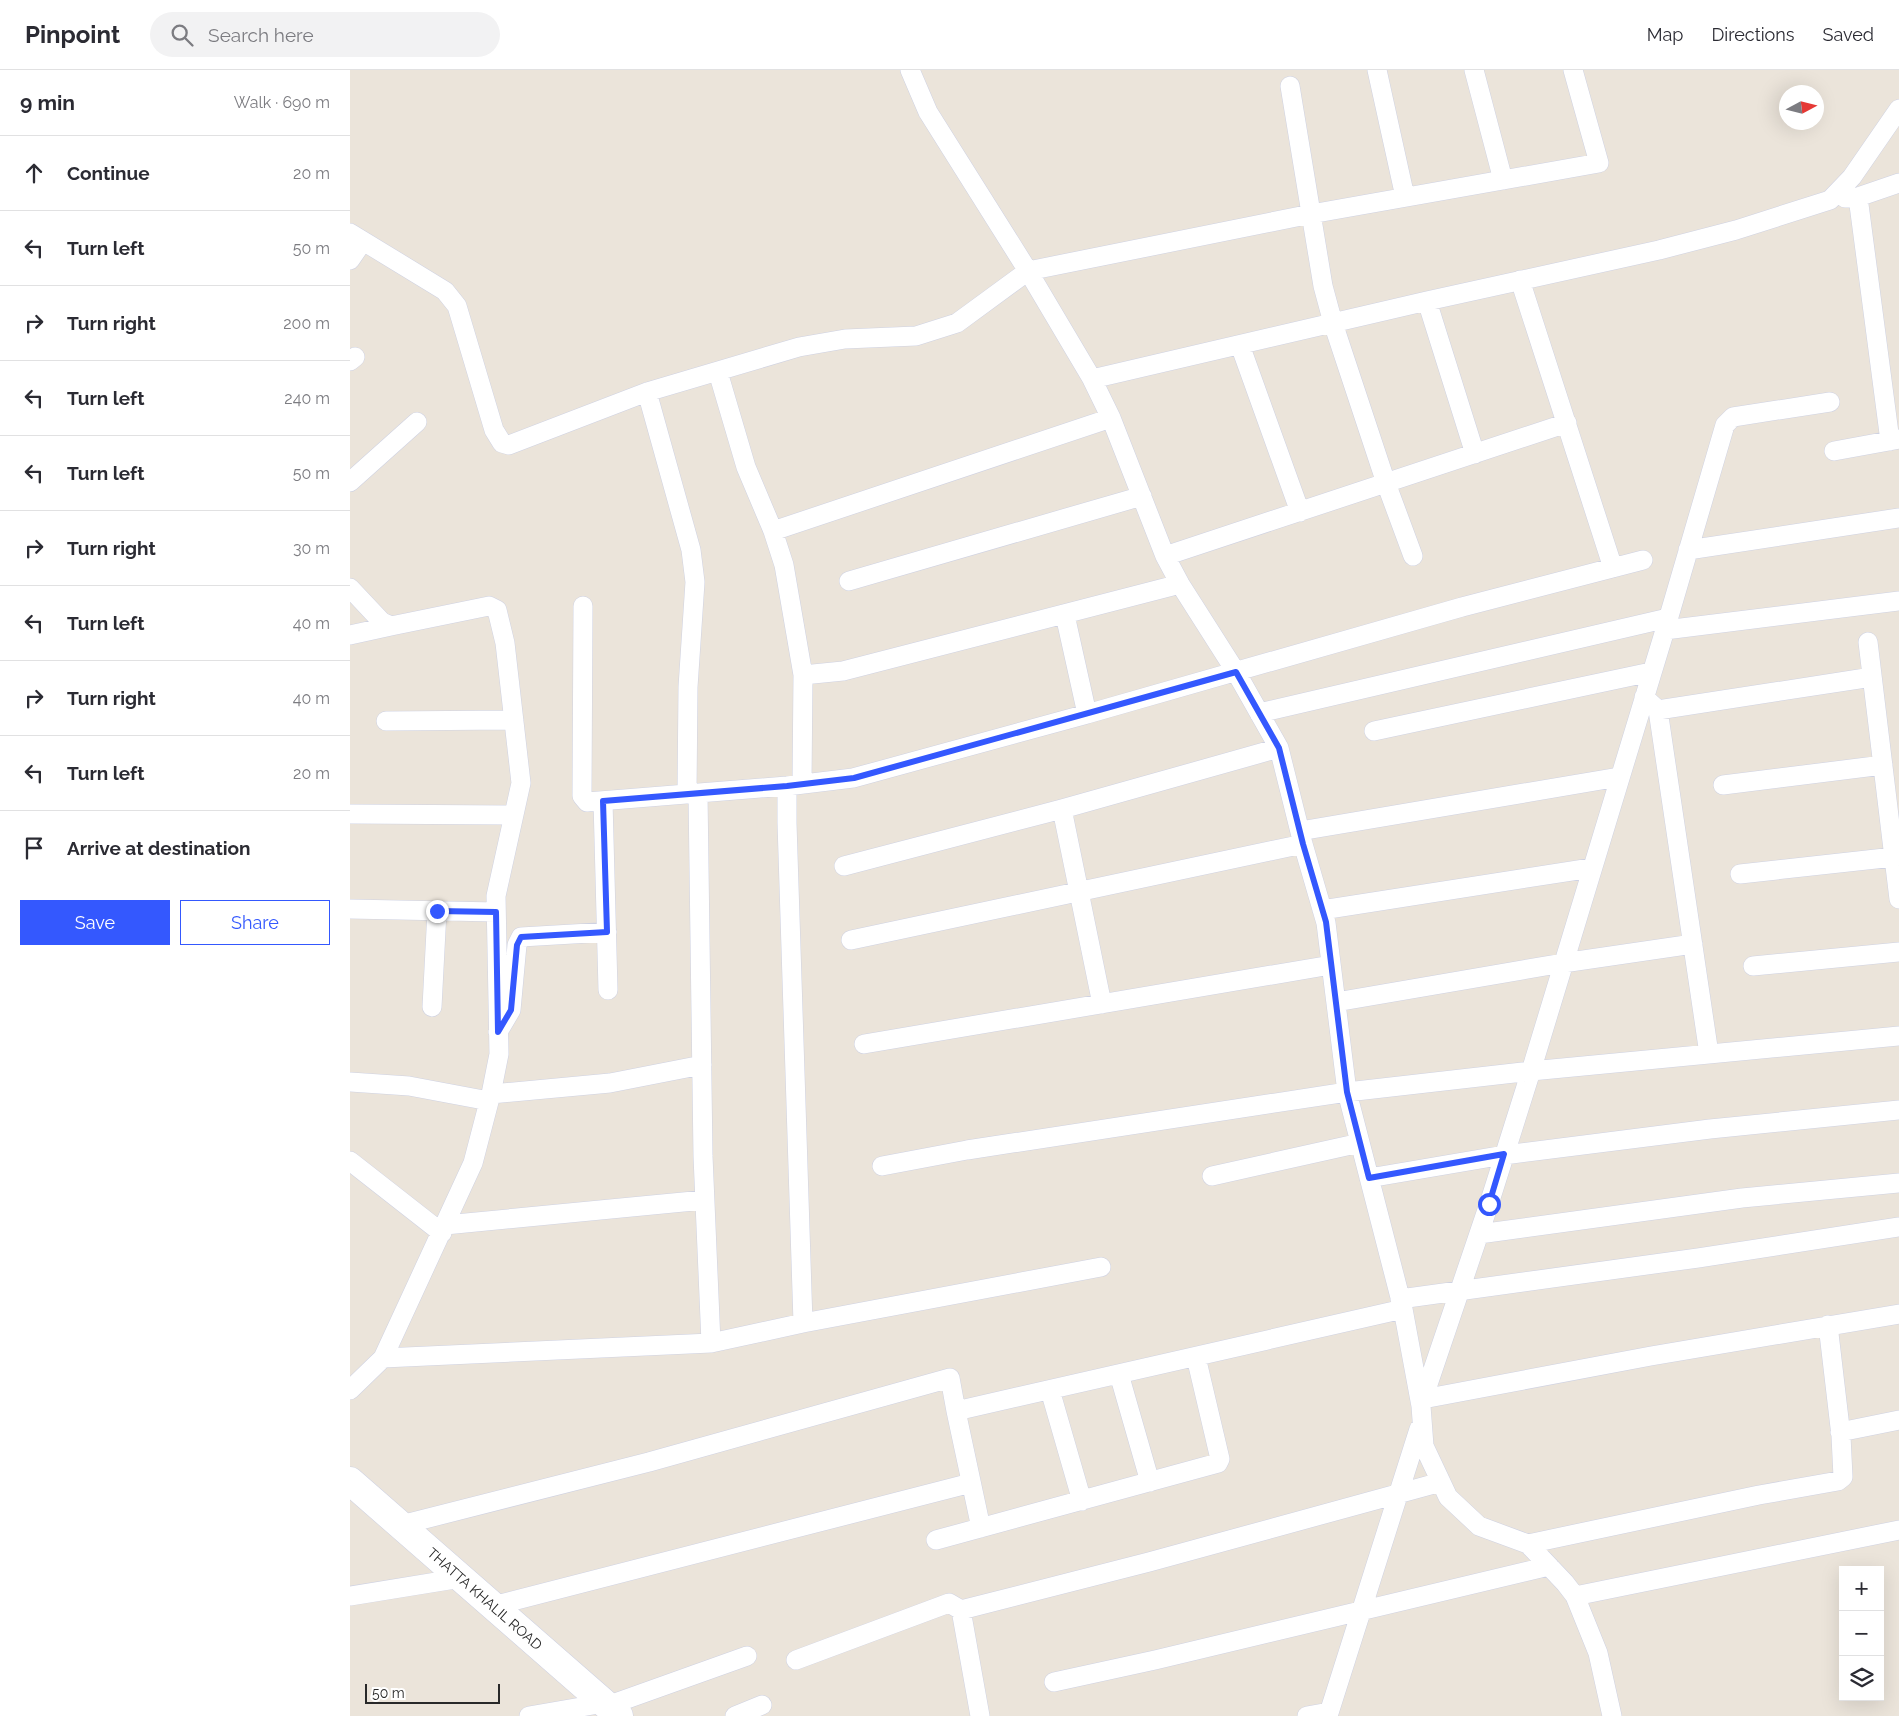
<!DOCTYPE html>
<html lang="en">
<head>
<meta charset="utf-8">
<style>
	:root { --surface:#fff; --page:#f2f2f3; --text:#2b2b33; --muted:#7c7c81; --line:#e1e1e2; --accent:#3458fe }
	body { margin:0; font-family:Raleway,sans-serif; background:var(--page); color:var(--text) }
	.controls { position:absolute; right:15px; bottom:15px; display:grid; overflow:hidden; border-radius:0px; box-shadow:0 5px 20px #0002 }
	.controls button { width:45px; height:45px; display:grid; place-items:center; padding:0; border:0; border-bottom:1px solid var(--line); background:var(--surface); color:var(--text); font:25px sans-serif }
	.compass { position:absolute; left:1429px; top:15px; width:45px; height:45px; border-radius:50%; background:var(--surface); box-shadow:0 5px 20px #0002; rotate:83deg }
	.scale { position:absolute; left:15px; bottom:12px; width:135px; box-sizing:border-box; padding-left:5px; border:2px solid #292929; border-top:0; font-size:14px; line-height:18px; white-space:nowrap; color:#292929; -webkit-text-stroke:4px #fff; paint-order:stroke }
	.stop { position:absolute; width:15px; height:15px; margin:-11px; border:4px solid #3458fe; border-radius:50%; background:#fff }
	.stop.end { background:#3458fe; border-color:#fff; box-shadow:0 1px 5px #0008 }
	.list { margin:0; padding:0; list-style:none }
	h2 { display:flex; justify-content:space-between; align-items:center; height:65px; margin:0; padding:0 20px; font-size:21px }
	h2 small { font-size:16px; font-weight:400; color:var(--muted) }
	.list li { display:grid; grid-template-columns:32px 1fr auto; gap:15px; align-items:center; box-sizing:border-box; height:75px; padding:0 20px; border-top:1px solid var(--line) }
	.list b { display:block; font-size:19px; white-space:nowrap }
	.list em { font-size:16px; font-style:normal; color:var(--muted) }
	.actions { display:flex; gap:10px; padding:15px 20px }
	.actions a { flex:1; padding:11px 0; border:1px solid var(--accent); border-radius:0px; text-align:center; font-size:18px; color:var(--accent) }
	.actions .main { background:var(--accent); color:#fff }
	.icon { flex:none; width:28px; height:28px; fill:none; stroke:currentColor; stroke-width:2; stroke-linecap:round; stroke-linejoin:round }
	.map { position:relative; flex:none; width:1549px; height:1646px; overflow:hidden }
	header { display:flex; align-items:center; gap:30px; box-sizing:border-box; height:70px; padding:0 25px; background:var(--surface); border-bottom:1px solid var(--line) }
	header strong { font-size:24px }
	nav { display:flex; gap:28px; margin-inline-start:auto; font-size:18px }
	.search { width:350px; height:45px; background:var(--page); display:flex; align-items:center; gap:12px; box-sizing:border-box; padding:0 18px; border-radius:28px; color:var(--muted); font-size:19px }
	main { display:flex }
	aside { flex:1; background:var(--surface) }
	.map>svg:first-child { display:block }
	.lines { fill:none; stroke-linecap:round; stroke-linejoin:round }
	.street-casing { stroke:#cfd2e2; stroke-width:20 }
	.secondary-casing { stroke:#cfd2e2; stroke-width:29 }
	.street { stroke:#fff; stroke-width:19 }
	.secondary { stroke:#fff; stroke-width:28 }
	.route { stroke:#3458fe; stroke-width:6 }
	.labels { text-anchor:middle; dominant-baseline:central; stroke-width:4; stroke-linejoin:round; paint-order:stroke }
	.street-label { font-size:14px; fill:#292929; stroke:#fff }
</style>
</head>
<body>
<header>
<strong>Pinpoint</strong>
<div class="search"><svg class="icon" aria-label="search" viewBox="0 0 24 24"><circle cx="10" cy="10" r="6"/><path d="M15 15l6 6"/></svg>Search here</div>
<nav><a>Map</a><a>Directions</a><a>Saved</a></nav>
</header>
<main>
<aside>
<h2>9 min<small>Walk · 690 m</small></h2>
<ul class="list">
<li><svg class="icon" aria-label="ahead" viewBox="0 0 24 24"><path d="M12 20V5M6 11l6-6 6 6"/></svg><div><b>Continue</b></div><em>20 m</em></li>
<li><svg class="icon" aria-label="left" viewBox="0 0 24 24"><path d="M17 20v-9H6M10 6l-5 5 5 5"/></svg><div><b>Turn left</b></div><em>50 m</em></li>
<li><svg class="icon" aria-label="right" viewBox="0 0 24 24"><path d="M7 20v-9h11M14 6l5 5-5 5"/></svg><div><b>Turn right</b></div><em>200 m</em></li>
<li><svg class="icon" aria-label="left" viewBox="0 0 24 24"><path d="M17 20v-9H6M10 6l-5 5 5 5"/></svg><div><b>Turn left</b></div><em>240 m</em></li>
<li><svg class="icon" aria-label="left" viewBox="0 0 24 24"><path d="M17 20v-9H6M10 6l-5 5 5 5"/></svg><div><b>Turn left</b></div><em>50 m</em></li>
<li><svg class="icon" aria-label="right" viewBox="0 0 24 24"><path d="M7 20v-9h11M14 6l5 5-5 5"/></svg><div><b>Turn right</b></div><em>30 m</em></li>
<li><svg class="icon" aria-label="left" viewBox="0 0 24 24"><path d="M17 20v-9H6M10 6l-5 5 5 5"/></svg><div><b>Turn left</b></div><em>40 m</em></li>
<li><svg class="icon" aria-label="right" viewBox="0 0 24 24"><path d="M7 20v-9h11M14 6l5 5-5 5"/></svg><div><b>Turn right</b></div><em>40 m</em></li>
<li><svg class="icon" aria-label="left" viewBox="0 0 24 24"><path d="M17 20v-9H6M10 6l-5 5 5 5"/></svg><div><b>Turn left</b></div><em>20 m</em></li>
<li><svg class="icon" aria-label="arrive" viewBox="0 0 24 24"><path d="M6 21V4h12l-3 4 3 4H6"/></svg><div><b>Arrive at destination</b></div></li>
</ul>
<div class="actions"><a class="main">Save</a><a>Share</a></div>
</aside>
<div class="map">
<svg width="1549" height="1646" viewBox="0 0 1549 1646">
	<rect width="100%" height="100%" fill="#ebe4da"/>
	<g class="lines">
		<g class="street-casing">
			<path id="street" d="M560,0L578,42L678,201L742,309L761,348L815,486L830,514L886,602L929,678L953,774L976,853L997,1022L1053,1239L1071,1336L1074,1376L1098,1427L1129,1456L1178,1474L1215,1513L1225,1526L1248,1583L1262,1646
				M1027,0L1055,127
				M1124,0L1153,110
				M940,16L973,216L983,253L1036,413L1063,486
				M1508,127L1540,371
				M1495,128L1508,127L1549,113
				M0,163L95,221L107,236L144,360L152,373L159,375L297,322L449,277L495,269L566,266L607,253L678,201L961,144L1249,93L1223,0
				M0,190L13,171
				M1170,210L1263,498
				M1077,231L1125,384
				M890,275L950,442
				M0,291L5,287
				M368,302L396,397L423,461L434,495L453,605L452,714
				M742,309L1077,231L1309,180L1386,160L1480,130L1502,107L1549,39
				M297,322L341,480L345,512L338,617L337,724
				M1484,381L1549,369
				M0,412L67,352
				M423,461L761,348
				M1338,480L1549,448
				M815,486L1217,353
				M499,511L792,426
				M0,518L32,552L41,556L139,536L147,540L155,573L171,713L146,826L149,984L141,1024L123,1093L33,1288
				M233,536L232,726L237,732L437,716L503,708L737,644L715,545
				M1315,560L1549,531
				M0,565L41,556
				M1518,572L1549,829
				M453,605L493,601L830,514
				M1294,627L1308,640L1359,984
				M1308,640L1522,607
				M909,643L1318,548
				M737,644L1112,537L1293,490
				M36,651L164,650
				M1024,661L1301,602
				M1373,715L1533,695
				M437,716V753L453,1253
				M348,724L353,1086L361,1273
				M253,731L258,920
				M712,739L752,934
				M0,744L164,745
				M950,761L1269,707
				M494,796L712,739L929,678
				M1390,804L1544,787
				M0,839L146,842
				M972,840L1241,798
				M501,870L953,774
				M1403,896L1549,882
				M986,932L1213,893L1343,874
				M82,937L87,841
				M148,962L161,940L167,875L171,867L257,862
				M514,974L981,895
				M0,1012L59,1016L139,1031
				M141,1024L260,1013L352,995
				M0,1091L92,1163
				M532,1096L617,1080L997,1022L1181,1001L1549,966
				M862,1106L1010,1073
				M1019,1108L1154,1085L1360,1059L1549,1040
				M95,1155L354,1130
				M1129,1164L1392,1128L1549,1113
				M1050,1229L1348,1188L1549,1157
				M769,1304L800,1412
				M0,1320L33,1288L361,1273L453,1253L751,1197
				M700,1320L732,1431
				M1073,1329L1301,1286L1549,1244
				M1072,1332L1139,1134L1181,1001L1315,560L1375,355L1383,347L1480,332
				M606,1341L631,1458
				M1490,1362L1549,1350
				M51,1455L299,1392L600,1308L606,1341L1053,1239
				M586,1470L868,1393L870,1389L846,1287
				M1178,1474L1409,1425L1488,1411L1493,1407L1491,1366L1478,1255
				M0,1526L111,1508
				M1225,1526L1549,1460
				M143,1536L621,1413
				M611,1540L799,1492L1091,1412
				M446,1590L599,1533L611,1540L630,1646
				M704,1612L805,1590L1199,1496
				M257,1636L397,1586
				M179,1646L254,1633
				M385,1646L412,1635
				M957,1646L979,1642
				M978,1646L1069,1359"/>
		</g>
		<g class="secondary-casing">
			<g id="secondary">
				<path id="s1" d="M0,1411L269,1646"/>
			</g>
		</g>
		<use href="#street" class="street"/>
		<use href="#secondary" class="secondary"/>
	</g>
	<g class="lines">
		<path class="route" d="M87,841L146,842L148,962L161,940L167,875L171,867L257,862L253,731L437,716L504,708L886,602L929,678L953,774L976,852L997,1022L1019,1108L1154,1084L1139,1134"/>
	</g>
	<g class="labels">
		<g class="street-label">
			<text stroke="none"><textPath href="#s1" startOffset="179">THATTA KHALIL ROAD</textPath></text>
		</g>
	</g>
</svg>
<div class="controls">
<button>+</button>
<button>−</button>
<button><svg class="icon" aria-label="layers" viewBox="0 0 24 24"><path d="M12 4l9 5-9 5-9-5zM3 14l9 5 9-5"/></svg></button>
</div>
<svg class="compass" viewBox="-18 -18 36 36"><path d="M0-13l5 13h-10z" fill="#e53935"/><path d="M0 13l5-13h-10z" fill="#7c7c81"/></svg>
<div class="scale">50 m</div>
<div class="stop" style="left:1139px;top:1134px"></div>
<div class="stop end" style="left:87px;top:841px"></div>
</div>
</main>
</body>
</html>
